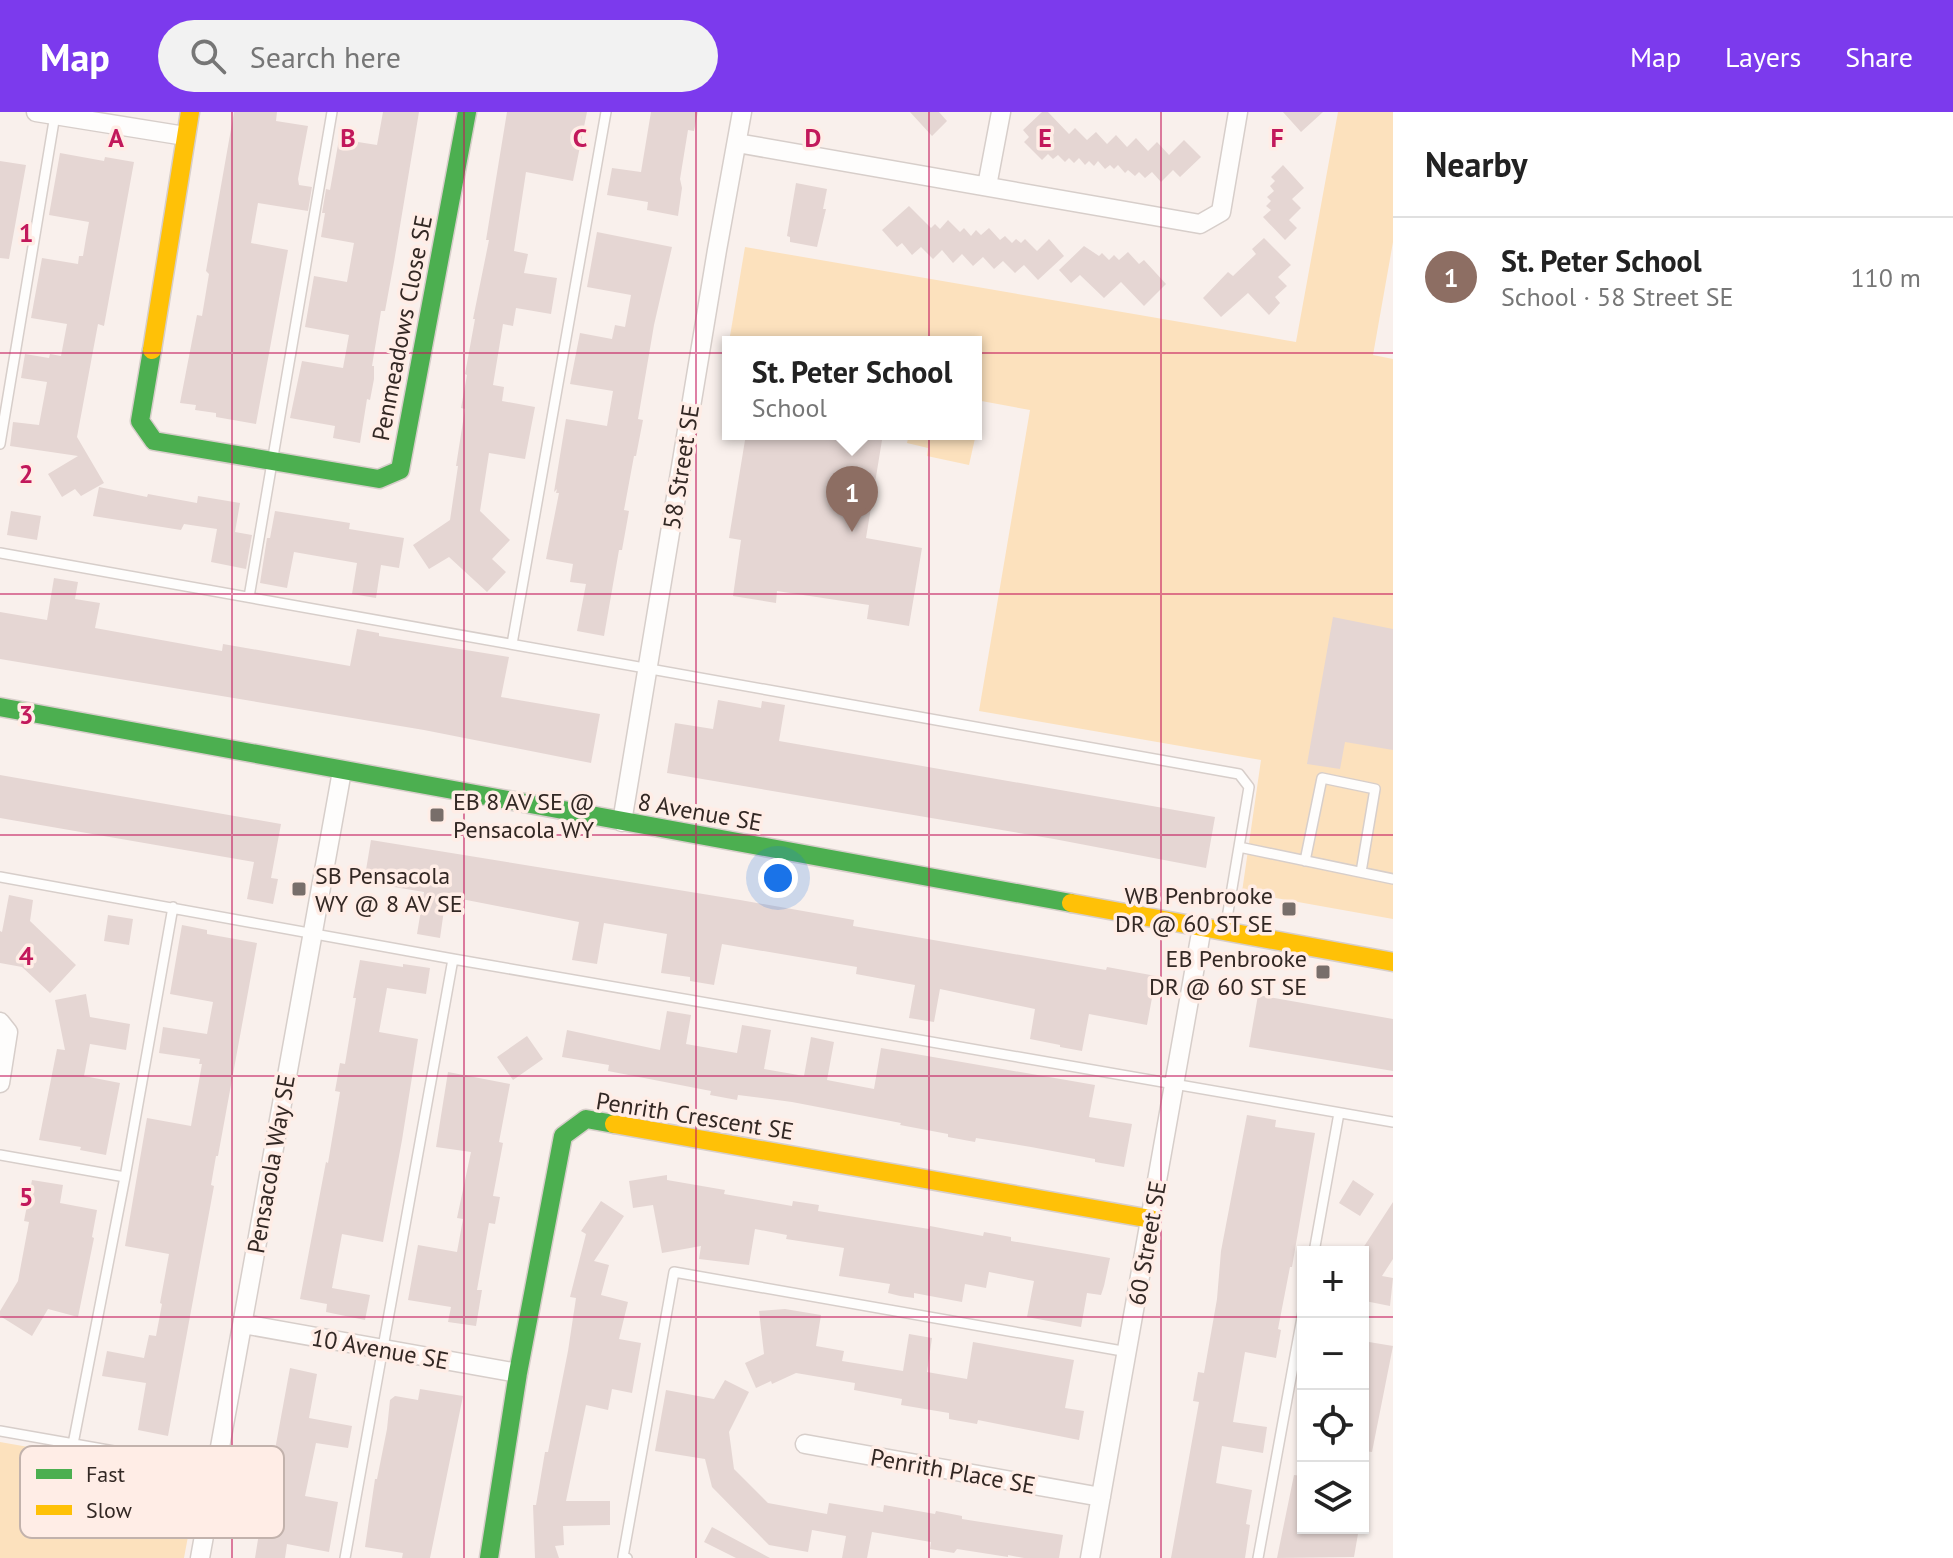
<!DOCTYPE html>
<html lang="en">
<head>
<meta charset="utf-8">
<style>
	:root { --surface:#fff; --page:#f2f2f2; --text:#222; --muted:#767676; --line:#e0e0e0; --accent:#7c3aed }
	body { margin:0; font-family:"PT Sans",sans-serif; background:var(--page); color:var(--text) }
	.controls { position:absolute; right:24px; bottom:24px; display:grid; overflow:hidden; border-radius:0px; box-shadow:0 2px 6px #0004 }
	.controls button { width:72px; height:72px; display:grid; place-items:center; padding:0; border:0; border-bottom:2px solid var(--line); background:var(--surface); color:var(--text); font:40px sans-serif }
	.you { position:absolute; left:778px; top:766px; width:28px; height:28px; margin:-20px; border:6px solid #fff; border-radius:50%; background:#1a73e8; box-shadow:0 0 0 12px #1a73e833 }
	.badge { display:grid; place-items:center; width:52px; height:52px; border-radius:50%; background:var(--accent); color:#fff; font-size:26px; font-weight:700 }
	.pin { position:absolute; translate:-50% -66px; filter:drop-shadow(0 2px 4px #0008) }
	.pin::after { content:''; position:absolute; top:42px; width:28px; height:24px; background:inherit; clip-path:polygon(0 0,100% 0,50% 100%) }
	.popup { position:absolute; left:722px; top:224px; width:260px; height:104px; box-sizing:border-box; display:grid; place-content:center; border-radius:0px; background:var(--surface); filter:drop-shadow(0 2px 6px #0005); font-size:26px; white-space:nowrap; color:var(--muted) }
	.popup b { font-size:30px; color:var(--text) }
	.popup::after { content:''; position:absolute; left:50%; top:100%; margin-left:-16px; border:16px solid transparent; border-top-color:var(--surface) }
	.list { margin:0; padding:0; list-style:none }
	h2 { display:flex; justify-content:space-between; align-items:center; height:104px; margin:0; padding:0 32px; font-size:34px }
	h2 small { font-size:26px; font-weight:400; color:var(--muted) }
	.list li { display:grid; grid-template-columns:52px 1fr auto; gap:24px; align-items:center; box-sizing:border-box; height:120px; padding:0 32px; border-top:2px solid var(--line) }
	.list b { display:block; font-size:30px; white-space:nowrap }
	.list p { margin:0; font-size:26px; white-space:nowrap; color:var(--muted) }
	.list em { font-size:26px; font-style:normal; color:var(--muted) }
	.icon { flex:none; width:44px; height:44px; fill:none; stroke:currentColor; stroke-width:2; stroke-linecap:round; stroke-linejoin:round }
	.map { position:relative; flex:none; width:1393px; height:1446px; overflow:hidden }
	header { display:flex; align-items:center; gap:48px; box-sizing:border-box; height:112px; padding:0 40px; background:var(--accent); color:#fff }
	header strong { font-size:38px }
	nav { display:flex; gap:44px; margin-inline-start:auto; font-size:28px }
	.search { width:560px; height:72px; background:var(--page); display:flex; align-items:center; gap:20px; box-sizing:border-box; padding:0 28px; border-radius:44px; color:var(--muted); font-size:30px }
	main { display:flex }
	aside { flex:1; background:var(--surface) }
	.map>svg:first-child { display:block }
	.green { fill:#fce1bd }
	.building { fill:#e5d6d3 }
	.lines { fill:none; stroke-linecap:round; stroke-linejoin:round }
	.lane-casing { stroke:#d7ceca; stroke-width:12 }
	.street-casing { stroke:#d7ceca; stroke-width:21 }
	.fast-casing { stroke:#d7ceca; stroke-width:21 }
	.slow-casing { stroke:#d7ceca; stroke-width:21 }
	.lane { stroke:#fefdfc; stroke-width:9 }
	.street { stroke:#fefdfc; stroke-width:18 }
	.fast { stroke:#4caf50; stroke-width:18 }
	.slow { stroke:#ffc107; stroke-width:18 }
	.grid { fill:none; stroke:#c2185b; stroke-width:2; stroke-opacity:0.55 }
	.poi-dot { fill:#786e6a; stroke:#ffede6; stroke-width:3 }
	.labels { text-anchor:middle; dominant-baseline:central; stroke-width:7; stroke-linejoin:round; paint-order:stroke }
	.street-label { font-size:24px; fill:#332824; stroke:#ffede6 }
	.poi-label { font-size:24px; fill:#332824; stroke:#ffede6; text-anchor:start }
	.key { fill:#ffede6; stroke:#c2b2ac; stroke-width:2 }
	.key-label { font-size:22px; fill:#332824 }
	.grid-label { font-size:26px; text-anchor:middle; font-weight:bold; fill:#c2185b; stroke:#ffede6; stroke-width:7; stroke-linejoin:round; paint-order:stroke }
</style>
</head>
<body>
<header>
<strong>Map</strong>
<div class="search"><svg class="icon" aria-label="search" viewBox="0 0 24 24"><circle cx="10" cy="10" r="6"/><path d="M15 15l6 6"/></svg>Search here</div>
<nav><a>Map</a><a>Layers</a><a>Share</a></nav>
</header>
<main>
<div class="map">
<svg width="1393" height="1446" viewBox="0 0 1393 1446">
	<rect width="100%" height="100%" fill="#f9f0ec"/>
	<path class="green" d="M1338,0H1393V130L1373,243L1393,247V807L1242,780L1261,648L979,599L1030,298L976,288V230H729L745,135L1296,230Z
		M976,313H978L969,353L927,344L928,336L907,331L909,322H976Z
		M0,1330L199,1365L184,1446H0Z"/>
	<path class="building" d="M234,0H277L276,9L308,14L298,67L299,73L312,75L308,99L258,91L251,131L288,138L256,312L216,305V301L195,298L196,293L180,291L197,203L202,204L209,162L206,159Z
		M383,0H419L394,150L385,199H381L372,254H374V267L370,288L367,287L360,331L333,326L335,314L290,306L302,249L343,256L349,223L305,215L314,164L347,170L354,131L321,125L325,101H322L326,77L330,78L339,27L377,33Z
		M507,0H587L573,69L526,60L514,139L528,142L524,161L557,166L551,202L516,196L513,214L503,212L493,273L504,275L502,289L535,295L525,347L489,341L480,399L510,428L492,447L506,460L487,480L449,445L429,457L413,433L450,408L458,354H456L465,297L461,296L467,263L465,262L475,207H473L489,128H486Z
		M651,0H698L694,19L688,18L680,67L682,76L678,104L647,98L648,90L607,83L612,56L641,60Z
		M910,0H939L947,9L932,24Z
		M1042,0H1048L1069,22L1075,16L1087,28L1096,20L1107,32L1116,23L1127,35L1136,26L1148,39L1157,30L1169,43L1184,28L1201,45L1180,65L1173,58L1161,70L1152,60L1145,66L1139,60L1135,64L1128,58L1125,61L1118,53L1114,57L1110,53L1105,57L1098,49L1094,54L1089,49L1085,53L1079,46L1074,51L1069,46L1065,50L1058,43L1053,47L1048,42L1042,48L1024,30L1029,25L1023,18Z
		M1283,0H1323L1301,20Z
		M60,41L104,49L105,45L134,50L104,214L98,212L77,325L104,371L81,384L75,377L62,385L48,362L78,344L10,334L13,310L39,313L47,270L21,266L25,242L49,246L50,242L61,244L67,212L31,206L42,146L78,152L79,144H83L86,126L89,110L49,103Z
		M0,49L26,53L9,147L0,146Z
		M1283,53L1304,76L1292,87L1301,96L1289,108L1297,116L1285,128L1263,105L1271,98L1266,94L1271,89L1267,85L1274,79L1270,74L1275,69L1271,65Z
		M796,71L827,77L823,97H826L817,135L790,130V125L787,124Z
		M909,94L931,116L935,112L940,117L948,108L960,120L964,116L971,124L976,118L981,123L989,116L1000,128L1005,124L1012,131L1016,127L1021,131L1025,127L1037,139L1049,127L1064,144L1038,168L1024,153L1015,161L1003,149L994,157L983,145L973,154L962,142L953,151L942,138L933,147L921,135L912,143L902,131L897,135L882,118Z
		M597,120L672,135L654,213L638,307L643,308L636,344H634L624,398L629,399L622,438H619L604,524L577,519L586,472L570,470L573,452L546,447L559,381H556L557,377L554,380L566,307L607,314L613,279L570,272L580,221L612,227L615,213L625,215L631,183L587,175Z
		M1264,126L1291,153L1278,165L1287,174L1275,185L1280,191L1269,203L1248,181L1221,205L1203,186L1228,160L1233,164L1256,142L1252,137Z
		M1084,134L1099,144L1102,141L1109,148L1114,143L1119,148L1128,140L1139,152L1144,148L1166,172L1144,194L1121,170L1104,186L1080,163L1071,171L1059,158Z
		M746,322H883L866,426L922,436L909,514L867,507L869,493L777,479L776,491L733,484L741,428L729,426Z
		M99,375L147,385L148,382L197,391L198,384L240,391L235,420L252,423L246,457L211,450L217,417L184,412L181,418L93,404Z
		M11,399L41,404L37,428L7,423Z
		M275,399L350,411L349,417L404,426L399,456L381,453L376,486L352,482L357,451L294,440L287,476L260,471L267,426H270Z
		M54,466L78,470L75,487L100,491L95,516L222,539L223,532L350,554L357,517L379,521V524L509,545L501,585L600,602L591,651L424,618L0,547V500L47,508Z
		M1333,505L1393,517V638L1345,630L1340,657L1307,652Z
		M718,588L761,596L762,589L785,593L779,629L1215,705L1206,756L1054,727L667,661L675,611L713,617Z
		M0,663L281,712L271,766L278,767L273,792L247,787L254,750L0,706Z
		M371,728L740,788L854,808L853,814L1106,858L1107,855L1156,864L1147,913L1089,902L1082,939L1060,935V933L1030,927L1035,897L940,877L934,910L909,906L915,873L856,862L857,855L722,832L714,873L690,869V865L661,861L667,822L604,811L597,852L572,848L579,810L446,784L440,826L417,822L424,780L364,770Z
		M9,783L33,788L30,809L76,853L50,881L22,855L0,851V819L2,820Z
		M108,803L133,807L129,833L104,829Z
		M182,813L207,818V822L257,831L218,1044H216L211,1073L214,1074L168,1324L138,1318L146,1271L102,1264L107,1239L144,1246L149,1223L156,1224L162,1192L160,1191L169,1142L125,1134L147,1006L191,1014L202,952H199L200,947L159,941L163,915L207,922L213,890L170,882Z
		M360,848L403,855V852L430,856L426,882L387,876L379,920L418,927L402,1028L383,1130L342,1122L332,1176L370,1183L365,1208L326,1200L327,1192L300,1187L326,1050L328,1051L340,980L335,979L340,951L345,952L356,886H353Z
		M86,882L90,905L130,912L126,938L90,932L84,964L120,971L106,1043L80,1038L81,1035L39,1028L57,937L65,938L55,888Z
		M1258,883L1393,907V959L1249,935Z
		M667,899L691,903L686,932L737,941L742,913L771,918L764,957L804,964L811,925L834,930L827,968L874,977L881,936L1095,973L1089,1005L1132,1012L1124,1055L1095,1050V1047L1031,1035L976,1026L975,1030L948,1025V1022L900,1013L901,1011L792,990L738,983L737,988L710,983L711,979L608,959L609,953L562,945L567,918L660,938Z
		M527,924L543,947L513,968L497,945Z
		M448,960L510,972L499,1030L503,1031L493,1084L500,1085L495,1112L489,1111L477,1178H482L476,1214L448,1210L451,1195L408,1188L418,1133L457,1140L463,1107L457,1106L471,1040L436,1035Z
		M1247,1003L1276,1008L1275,1015L1315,1021L1292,1155H1290L1278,1217L1281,1218L1276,1246L1245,1240L1233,1310L1267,1315L1263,1341L1222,1334L1216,1371L1252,1378L1246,1412L1250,1413L1245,1446H1171L1199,1290L1193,1289L1198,1260L1204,1261L1217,1187L1221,1139Z
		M667,1063V1068L725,1078L724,1082L792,1094L793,1089L819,1093L818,1099L929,1117L930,1114L983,1124L984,1120L1011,1125V1129L1110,1146L1104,1174L1101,1183L1087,1181L1081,1215L1027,1205L1034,1169L989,1160L986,1176L965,1172L962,1190L914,1181V1186L900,1184L888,1181L890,1172L839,1164L844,1136L786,1127L787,1123L755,1117L749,1153L699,1147L701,1134L662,1141L653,1093L633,1096L629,1069Z
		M32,1068L63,1073L60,1091L97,1098L92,1125L94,1126L78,1205L48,1197L32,1224L0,1204V1199L18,1169L29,1110L24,1109Z
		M1353,1068L1374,1082L1360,1104L1339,1091Z
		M601,1089L624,1104L594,1149L609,1153L601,1183L628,1190L619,1227L641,1231L632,1281L612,1277L608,1298L586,1293L566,1389H610V1413L563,1414L564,1433L555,1434L559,1446H535L533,1393H536L545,1340H548L568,1239L576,1186L570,1185L586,1122L581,1119Z
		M1393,1090V1147L1382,1164L1393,1166L1390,1194L1365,1189L1363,1193V1136Z
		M785,1197L821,1203L816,1234L844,1239L842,1249L903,1259L909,1222L932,1226L927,1260L967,1267L973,1230L1074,1248L1065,1296L1084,1299L1079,1328L978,1308L977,1312L949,1307V1301L901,1293L902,1287L854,1278L855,1271L796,1261L772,1272L771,1269L756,1276L745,1251L764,1242L759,1199Z
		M1363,1229L1393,1234L1372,1340L1363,1339Z
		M290,1256L317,1262L309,1306L352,1314L348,1336L316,1331L305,1384L338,1390L329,1440L287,1432L285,1446H255L270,1353L272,1354Z
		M725,1268L749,1280L729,1320L734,1357L768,1391L827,1402L829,1391L883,1400L884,1393L935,1402L936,1399L962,1404V1407L1063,1423L1059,1446H1024L1008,1443V1445L957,1437L954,1441L930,1437L931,1430L872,1420L867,1446H842L846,1424L812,1418L808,1440L769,1433L712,1375L705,1347L655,1339L666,1278L714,1287Z
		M420,1277L463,1284L430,1446H402L403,1441L365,1435L375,1367H377L387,1317L390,1288L395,1284L418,1288Z
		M1294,1363L1303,1364V1416H1359L1354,1445L1277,1446Z
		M712,1415L770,1446H736L704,1430Z"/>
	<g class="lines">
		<g class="lane-casing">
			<path id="lane" d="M0,332L55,3
				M0,441L1239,662L1249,675L1225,818
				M249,485L332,0
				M512,532L606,0
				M1239,735L1393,767
				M1305,749L1322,666L1375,677L1361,760
				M0,765L453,847L1393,1010
				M0,1043L125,1065
				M1314,1140L1339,1001
				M0,1319L216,1357
				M73,1332L125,1065L173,795
				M345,1446L453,847
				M627,1446L623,1445L674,1160L1128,1240
				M1258,1446L1303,1200"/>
		</g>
		<g class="street-casing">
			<path id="street" d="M36,0L185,24
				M737,31L1200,112L1221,100L1238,0
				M987,74L1001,0
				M622,710L717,138L742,0
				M0,910L8,920L0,971
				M243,1212L518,1261
				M805,1332L1101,1385
				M200,1446L342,659
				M1090,1446L1202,815"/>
		</g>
		<g class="fast-casing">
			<path id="fast" d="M152,238L140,309L154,329L379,367L400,358L467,0
				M0,595L1071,791
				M489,1446L518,1261L563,1024L586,1007L614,1012"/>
		</g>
		<g class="slow-casing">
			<path id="slow" d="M152,238L190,0
				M1071,791L1393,850
				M614,1012L1151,1107"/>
		</g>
		<use href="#lane" class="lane"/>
		<use href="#street" class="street"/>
		<use href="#fast" class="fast"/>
		<use href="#slow" class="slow"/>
	</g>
	<path class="grid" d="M232,0V1446M464,0V1446M696,0V1446M929,0V1446M1161,0V1446M0,241H1393M0,482H1393M0,723H1393M0,964H1393M0,1205H1303M1363,1205H1393"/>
	<g class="poi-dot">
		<rect x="429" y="695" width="16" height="16" rx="4"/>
		<rect x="291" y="769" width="16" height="16" rx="4"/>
		<rect x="1281" y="789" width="16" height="16" rx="4"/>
		<rect x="1315" y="852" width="16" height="16" rx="4"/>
	</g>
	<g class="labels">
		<g class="street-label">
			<text transform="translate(402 216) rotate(-79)">Penmeadows Close SE</text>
			<text transform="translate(681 355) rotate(-81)">58 Street SE</text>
			<text transform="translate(700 700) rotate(10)">8 Avenue SE</text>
			<text transform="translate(695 1004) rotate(9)">Penrith Crescent SE</text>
			<text transform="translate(271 1052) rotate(-80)">Pensacola Way SE</text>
			<text transform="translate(1147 1131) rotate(-80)">60 Street SE</text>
			<text transform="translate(380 1237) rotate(10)">10 Avenue SE</text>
			<text transform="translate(953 1359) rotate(10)">Penrith Place SE</text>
		</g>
		<g class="poi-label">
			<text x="453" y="689">EB 8 AV SE @<tspan x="453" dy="28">Pensacola WY</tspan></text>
			<text x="315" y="763">SB Pensacola<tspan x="315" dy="28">WY @ 8 AV SE</tspan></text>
			<text x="1273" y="783" text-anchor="end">WB Penbrooke<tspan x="1273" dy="28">DR @ 60 ST SE</tspan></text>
			<text x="1307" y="846" text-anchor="end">EB Penbrooke<tspan x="1307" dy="28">DR @ 60 ST SE</tspan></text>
		</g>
	</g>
	<rect x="20" y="1334" width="264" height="92" rx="12" class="key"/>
	<rect x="36" y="1357" width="36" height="10" fill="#4caf50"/>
	<rect x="36" y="1393" width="36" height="10" fill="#ffc107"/>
	<g class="key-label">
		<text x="86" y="1370">Fast</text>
		<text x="86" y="1406">Slow</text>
	</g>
	<g class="grid-label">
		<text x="116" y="35">A</text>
		<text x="348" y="35">B</text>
		<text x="580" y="35">C</text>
		<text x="813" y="35">D</text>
		<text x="1045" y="35">E</text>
		<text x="1277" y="35">F</text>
		<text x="26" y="130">1</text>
		<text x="26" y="371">2</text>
		<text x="26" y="612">3</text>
		<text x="26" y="853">4</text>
		<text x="26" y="1094">5</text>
	</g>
</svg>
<div class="controls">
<button>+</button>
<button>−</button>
<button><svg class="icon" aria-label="locate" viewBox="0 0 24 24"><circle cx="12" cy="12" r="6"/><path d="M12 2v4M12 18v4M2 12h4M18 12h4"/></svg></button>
<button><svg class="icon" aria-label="layers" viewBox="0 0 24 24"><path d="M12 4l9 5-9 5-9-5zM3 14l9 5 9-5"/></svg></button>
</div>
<div class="you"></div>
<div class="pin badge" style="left:852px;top:420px;background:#8d6e63">1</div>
<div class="popup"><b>St. Peter School</b>School</div>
</div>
<aside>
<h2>Nearby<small></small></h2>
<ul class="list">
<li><span class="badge" style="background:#8d6e63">1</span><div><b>St. Peter School</b><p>School · 58 Street SE</p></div><em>110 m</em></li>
</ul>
</aside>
</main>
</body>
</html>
